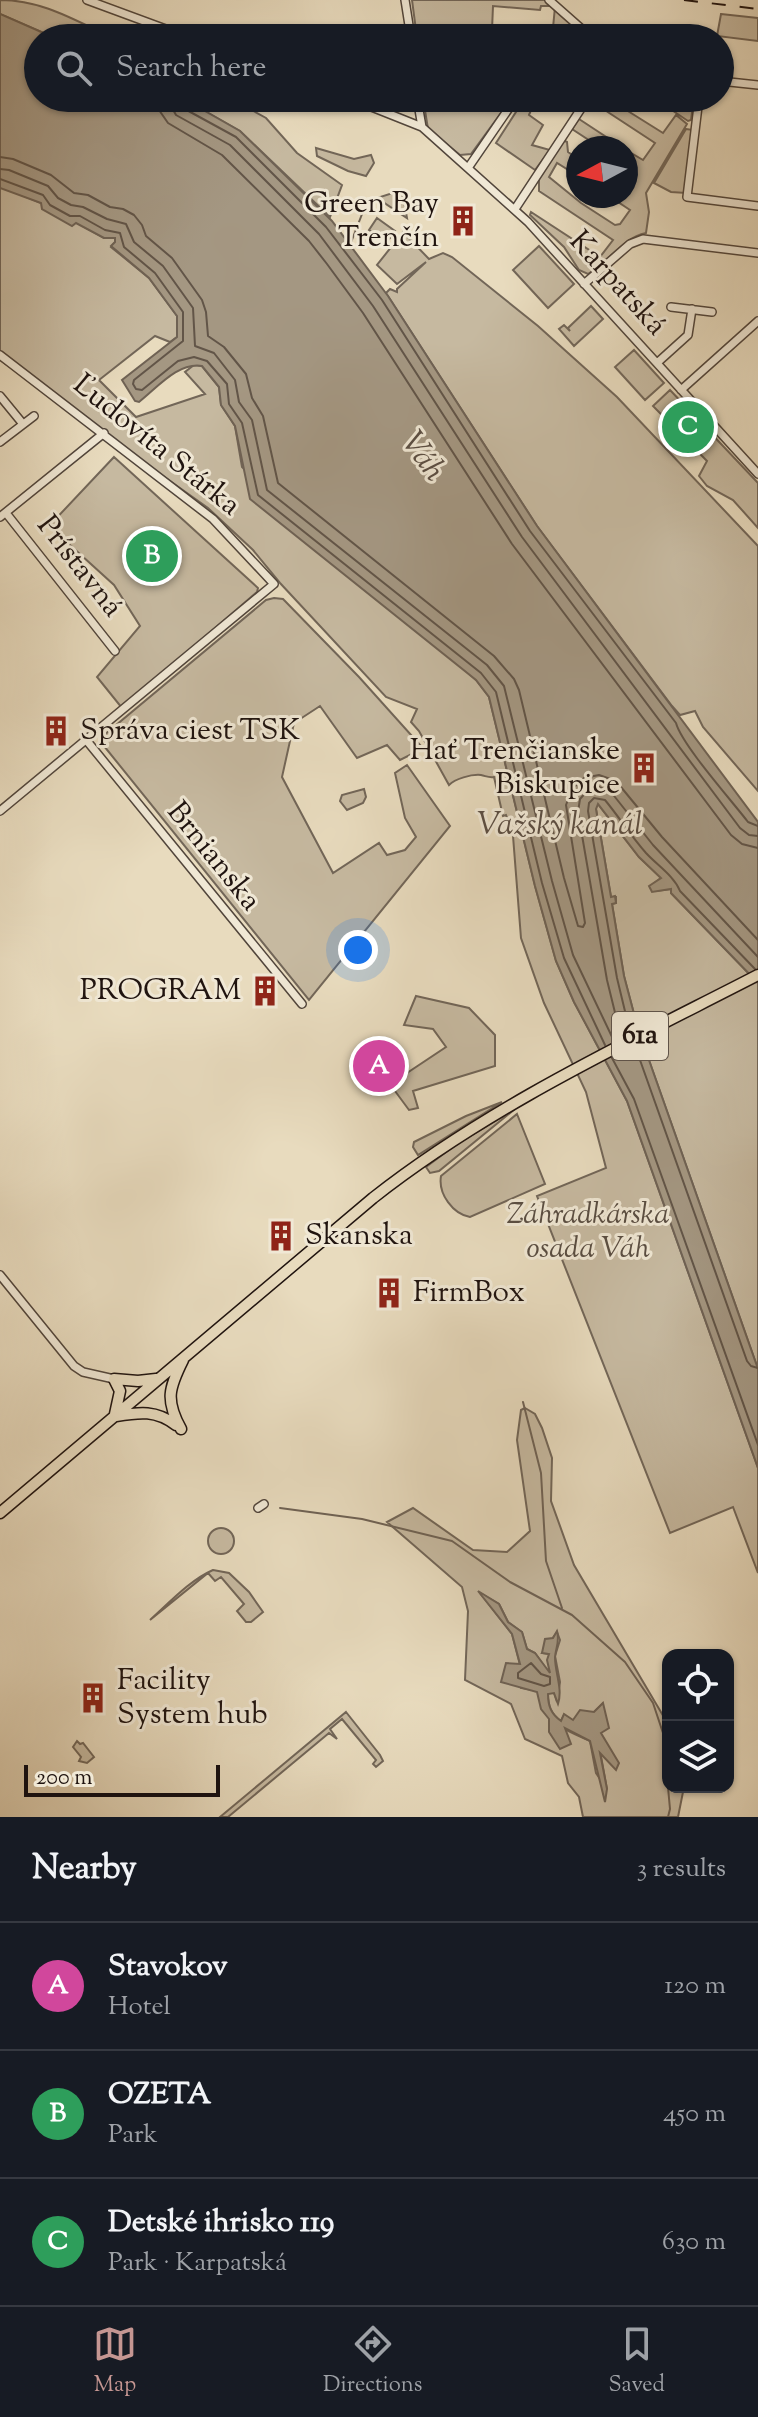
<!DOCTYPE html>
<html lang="en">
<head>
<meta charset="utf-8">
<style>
	:root { --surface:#171b24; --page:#242831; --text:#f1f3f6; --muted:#9ea1a6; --line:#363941; --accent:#c59692 }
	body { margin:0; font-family:"Sorts Mill Goudy",serif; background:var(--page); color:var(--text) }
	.controls { position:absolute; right:24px; bottom:24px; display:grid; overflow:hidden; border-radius:16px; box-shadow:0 2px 6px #0004 }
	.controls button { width:72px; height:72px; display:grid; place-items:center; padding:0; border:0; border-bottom:2px solid var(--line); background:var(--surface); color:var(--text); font:40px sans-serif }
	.compass { position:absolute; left:566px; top:136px; width:72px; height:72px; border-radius:50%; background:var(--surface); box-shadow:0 2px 6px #0004; rotate:263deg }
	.scale { position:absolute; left:24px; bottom:20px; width:196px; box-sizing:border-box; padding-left:8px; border:4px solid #1f130f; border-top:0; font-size:22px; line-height:28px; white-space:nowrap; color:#1f130f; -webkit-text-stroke:6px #f0e8d5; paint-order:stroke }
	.you { position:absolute; left:358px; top:950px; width:28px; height:28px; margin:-20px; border:6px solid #fff; border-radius:50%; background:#1a73e8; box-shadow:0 0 0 12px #1a73e833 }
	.badge { display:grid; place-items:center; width:52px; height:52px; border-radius:50%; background:var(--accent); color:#fff; font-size:26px; font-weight:700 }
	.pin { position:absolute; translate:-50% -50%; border:4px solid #fff; box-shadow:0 2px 8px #0006 }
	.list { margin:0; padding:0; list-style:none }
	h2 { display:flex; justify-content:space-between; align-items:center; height:104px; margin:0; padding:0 32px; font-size:34px }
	h2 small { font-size:26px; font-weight:400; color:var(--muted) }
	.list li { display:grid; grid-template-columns:52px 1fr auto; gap:24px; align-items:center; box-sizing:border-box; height:128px; padding:0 32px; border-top:2px solid var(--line) }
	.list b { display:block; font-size:30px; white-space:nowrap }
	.list p { margin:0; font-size:26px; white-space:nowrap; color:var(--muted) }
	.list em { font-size:26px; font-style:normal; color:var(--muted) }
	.icon { flex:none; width:44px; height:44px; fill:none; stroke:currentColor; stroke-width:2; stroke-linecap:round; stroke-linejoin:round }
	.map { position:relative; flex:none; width:758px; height:1817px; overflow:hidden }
	.search { position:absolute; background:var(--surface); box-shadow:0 2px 6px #0004; left:24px; right:24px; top:24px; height:88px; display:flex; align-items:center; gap:20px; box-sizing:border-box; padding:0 28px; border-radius:44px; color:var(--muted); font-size:30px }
	.sheet { height:488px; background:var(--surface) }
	nav { display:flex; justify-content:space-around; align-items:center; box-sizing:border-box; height:112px; border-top:2px solid var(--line); background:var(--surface); font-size:22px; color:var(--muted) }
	nav a { display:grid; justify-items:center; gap:4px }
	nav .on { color:var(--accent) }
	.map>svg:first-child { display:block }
	.green { fill:#c6b9a0; stroke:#726658; stroke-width:2; fill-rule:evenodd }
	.water { fill:#a49782; stroke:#6f6254; stroke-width:2 }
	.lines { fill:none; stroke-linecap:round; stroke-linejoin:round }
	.shore { stroke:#625548; stroke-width:2 }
	.stream { stroke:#6f6254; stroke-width:2 }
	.minor-casing { stroke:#51453b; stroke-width:10 }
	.primary-casing { stroke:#1f130f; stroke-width:13 }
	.minor { stroke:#f0e8d5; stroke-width:7 }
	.primary { stroke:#e8dbbe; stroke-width:10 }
	.rail { stroke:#1f130f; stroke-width:2; stroke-dasharray:14 14; stroke-linecap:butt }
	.labels { text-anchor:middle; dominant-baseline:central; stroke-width:6; stroke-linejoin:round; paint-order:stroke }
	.shield { fill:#f0e8d5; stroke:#5e534a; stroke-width:2 }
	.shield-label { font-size:28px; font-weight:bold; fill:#1f130f }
	.poi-label { font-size:30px; fill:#1f130f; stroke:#f0e8d5; text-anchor:start }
	.street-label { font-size:30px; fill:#1f130f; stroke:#f0e8d5 }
	.park-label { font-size:30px; font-style:italic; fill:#594d42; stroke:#f0e8d5 }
	.water-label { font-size:32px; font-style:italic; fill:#5b4e43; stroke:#f0e8d5 }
</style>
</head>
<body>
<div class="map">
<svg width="758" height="1817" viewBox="0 0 758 1817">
	<rect width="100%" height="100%" fill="#e8dbbe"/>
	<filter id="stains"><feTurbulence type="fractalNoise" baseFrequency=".0025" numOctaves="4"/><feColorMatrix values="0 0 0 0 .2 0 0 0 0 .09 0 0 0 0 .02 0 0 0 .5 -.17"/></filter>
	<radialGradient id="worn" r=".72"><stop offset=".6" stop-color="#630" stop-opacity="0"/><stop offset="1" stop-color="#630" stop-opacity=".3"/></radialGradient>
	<path class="green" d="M0,0C43,0 76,21 113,38H55L0,14Z
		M412,0H554L551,6H541L540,10L493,6L492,30L541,35L542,38H417Z
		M555,7L591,38H552Z
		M721,14L758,18V41L717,36Z
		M182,98H230L266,118L297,153L342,185L330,217L240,131Z
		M423,98H512L471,154L460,155L428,129Z
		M525,98H536L529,115L543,125L532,145L550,150L535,170L496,143Z
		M593,98H607L663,133L676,115L687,124L646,193L649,212L646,233C622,238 609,262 588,274L579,270L564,247L530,215L531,212L600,257L613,240L539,191V176L563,140L567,142L568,152L578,159V176L557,163L549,177L581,203L615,225L620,224L630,210L609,196H626C626,186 634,179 634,170L626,165V150L643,160L655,143L591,101Z
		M654,98H694L691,120L688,121Z
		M579,119L623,148H601L572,129Z
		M686,129L693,130L686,193L671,192L654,183Z
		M316,148L354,159L371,155L374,163L366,176L348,171L317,156Z
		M2,187L41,203L104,238L115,237L116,241L111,247L149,278L177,316V337L170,342L155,336L99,380L136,417L205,394L185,372L194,365L202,366L219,387L221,405L235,426L242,467L476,680L489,697L535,886L556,961L574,1002L627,1101L758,1468V1573L733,1507L670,1533L537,1196L606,1168L586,1092L544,1003L521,938L513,836L506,815L503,816L494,777C489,778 486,776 481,775C471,774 455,779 449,785L419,731L411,722L417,709L386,697L280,583L253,550L208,508L0,360V188Z
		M402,190L407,218L377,198Z
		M377,218L395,231L387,242L369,230Z
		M403,232L429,259L443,253L452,257L538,326L617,397L758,546V791L703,727L695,711L680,715L672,706L537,526L386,293L390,289L397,292V289L426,262L397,284L377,265Z
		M539,246L574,284L548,308L513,270Z
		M591,306L603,319L574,346L559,329L564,325L570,331L568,328Z
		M634,350L664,383L645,400L615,367Z
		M670,390L758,483V528L733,500L707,486L699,476L707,461L653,406Z
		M114,457L258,588L257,592L122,708L97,677L140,626L114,585L49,526Z
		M274,598L283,599L359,677L421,746L420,750L400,760L387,745L357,758L320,706L294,723L282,777L333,873L379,843L387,855L405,850L416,837L405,818L395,773L407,765L450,826L309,1000L104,746L103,736L266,600Z
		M364,789L366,797L363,803L347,810L340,801L342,795Z
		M597,803L639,857L661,878L653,884L656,891L671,889V893L758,983V1369L638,1029L624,976L612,904L616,903V897H611L596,809Z
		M416,996L469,1008L495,1035V1066L413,1091L418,1108L409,1110L395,1091V1081L446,1047L433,1029L404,1025Z
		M502,1102L418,1155L413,1147L414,1142L466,1116Z
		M515,1109L439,1171L430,1173L426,1167L457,1144Z
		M517,1114L545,1184L470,1217C453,1214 438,1194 441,1176Z
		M525,1408L535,1414L542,1428L552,1458L551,1501L574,1565L668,1724V1787H684L678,1817H583L579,1797L568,1783L562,1756L525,1739L511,1704L465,1680L468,1611L462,1587L387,1522L413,1508L473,1550L507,1552L530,1531L517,1440L521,1410ZM480,1593L499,1604L508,1622L522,1632L527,1649L535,1653L551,1676L549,1654L542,1653L557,1632L560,1640L555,1656L560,1682L557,1702L554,1693H548C548,1706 551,1714 561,1721L564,1715L573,1721L594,1712L602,1704L600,1751L607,1789L596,1773L590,1741C562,1729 544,1723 538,1691L521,1688L520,1665L512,1634Z
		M208 1541a13 13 0 1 1 26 0a13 13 0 1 1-26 0Z
		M213,1570L229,1573L249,1592L263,1612L251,1622H246L237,1611L244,1604L221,1577L215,1581L208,1573L150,1620C169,1603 190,1580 213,1570Z
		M346,1712L380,1755L383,1761L376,1767L373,1764L376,1760L342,1719L330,1729L337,1739L329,1733L228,1817H220Z
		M77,1741L80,1744L83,1743L94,1757L87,1763L79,1761L81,1757L73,1747Z"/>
	<path class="water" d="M0,14L55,38H38V98H182L240,131L332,221L388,296L537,526L758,822V983L671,893V889L652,892L649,886L661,878L639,857L598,804L596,809L611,897L615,896L616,903L612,904L624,976L638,1029L758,1369V1468L627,1101L574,1002L556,961L535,886L489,697L476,680L250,499L235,426L221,405L219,387L202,366C178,362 157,388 139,402L135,401L122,380L177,337V316L149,278L111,246L115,242V238H104L76,223L72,226L42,209L41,203L0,188Z
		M478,1591L499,1604L508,1622L522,1632L527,1649L535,1653L550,1673L547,1660L549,1654L542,1653L545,1639L553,1638L557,1631C560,1641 556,1647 555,1657C555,1674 563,1688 558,1704L554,1693L548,1694C548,1706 551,1714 561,1721L564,1714L573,1720L580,1710L594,1712L603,1703L609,1728L601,1733L619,1763L616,1770L600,1753L607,1789L605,1802L590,1741L565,1728L571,1744L560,1749L549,1732V1719L541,1709L537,1692L501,1682L506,1663L520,1664L512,1634Z"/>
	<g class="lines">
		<path class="shore" d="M158,98L159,110L168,123L222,155L309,241L327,264L363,313L512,544L731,835L742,844L758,848
			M170,98L171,106L176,115L230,145L319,234L373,306L522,537L740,828L749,835L758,836
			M180,98L183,108L236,137L326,227L382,300L530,531L676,723C682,745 732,801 748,822L758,826
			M0,157L13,159L51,175L74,193L88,195L110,207L123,209L134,215L142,225L146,236L172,258L202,300L206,312L208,336L224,347L246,374L252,398L263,416L278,483L494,656L514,679L519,690L564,878L578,926L583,927L585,923L566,805L572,789L584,778L599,775L616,781L662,837L758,940
			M0,169L9,170L48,186L58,198L71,205L83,207L107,219L126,224L134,242L163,266L193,308L195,346L214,353L235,380L239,402L252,420L267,490L487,665L504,686L552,881L573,955L614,1041
			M0,179L43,195L50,205L70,216H80L105,230L120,233L124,247L155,273L183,312V341L134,380L133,384L136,389L142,390L178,361L194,357L207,361L227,384L229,404L242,423L258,495L481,673L496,692L542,883L564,958L605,1045
			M630,1032L617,978L588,811L589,803L594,798L605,800C619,817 631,836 646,853C658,866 674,876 680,891L755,969
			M621,1037L607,980L578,812L580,799L588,790L599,787L611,792L653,845L758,957
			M635,1046L747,1361L751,1366L758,1368
			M612,1058L634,1099L758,1445
			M531,1663L541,1674L550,1677V1684L544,1686L518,1678V1673Z"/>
		<path class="stream" d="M350,245L364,209
			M523,1402L541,1473L546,1561L562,1608
			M280,1508L362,1519L452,1541L510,1582L572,1615L625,1662L653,1703L663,1733L670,1809L668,1817"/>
		<g class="minor-casing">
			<path id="minor" d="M87,0L190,38
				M405,0L411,38
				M549,0L592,38
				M720,81L758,85
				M349,98L422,127
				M417,98L422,127L528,222L758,474
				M699,98L687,197L758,206
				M468,168L516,98
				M515,209L588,98
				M584,284L630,244L643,239L758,253
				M671,307L712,312
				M0,355L213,519L274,584L0,811
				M657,363L688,335L692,309
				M681,390L758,321
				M0,396L23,424
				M0,442L34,416
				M6,513L115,651
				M0,517L104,433
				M87,741L302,1004
				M0,1275L74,1366L83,1372L114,1379
				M258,1508L264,1504"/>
		</g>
		<g class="primary-casing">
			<path id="primary" d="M114,1379L138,1381L156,1379
				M114,1379L120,1391L115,1414
				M116,1416C140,1412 156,1410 176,1425
				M181,1429C165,1400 169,1388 183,1360
				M0,1513L373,1198C490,1106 626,1043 758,975"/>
		</g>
		<use href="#minor" class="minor"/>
		<use href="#primary" class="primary"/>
		<path class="rail" d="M684,0L758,9"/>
	</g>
	<defs>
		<g id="building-bare" transform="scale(2.4)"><path d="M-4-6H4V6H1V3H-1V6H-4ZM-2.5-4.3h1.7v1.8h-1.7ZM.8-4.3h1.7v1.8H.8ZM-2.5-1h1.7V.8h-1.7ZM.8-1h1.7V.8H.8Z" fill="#8f2418" stroke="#f0e8d5" stroke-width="2.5" paint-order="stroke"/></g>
	</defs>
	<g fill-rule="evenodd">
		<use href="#building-bare" x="463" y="221"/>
		<use href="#building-bare" x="56" y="731"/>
		<use href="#building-bare" x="644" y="768"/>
		<use href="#building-bare" x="265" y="991"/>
		<use href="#building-bare" x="281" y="1236"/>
		<use href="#building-bare" x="389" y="1293"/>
		<use href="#building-bare" x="93" y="1698"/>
	</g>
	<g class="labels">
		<rect class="shield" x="612" y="1012" width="56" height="48" rx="6"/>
		<g class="shield-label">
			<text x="640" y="1036">61a</text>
		</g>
		<g class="poi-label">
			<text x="439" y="204" text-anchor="end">Green Bay<tspan x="439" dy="34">Trenčín</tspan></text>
			<text x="80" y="731">Správa ciest TSK</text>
			<text x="620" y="751" text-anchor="end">Hať Trenčianske<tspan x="620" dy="34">Biskupice</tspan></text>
			<text x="241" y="991" text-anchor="end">PROGRAM</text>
			<text x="305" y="1236">Skanska</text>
			<text x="413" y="1293">FirmBox</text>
			<text x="117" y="1681">Facility<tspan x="117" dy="34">System hub</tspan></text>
		</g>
		<g class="street-label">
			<text transform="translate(617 284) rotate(48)">Karpatská</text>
			<text transform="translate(156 446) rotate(39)">Ľudovíta Stárka</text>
			<text transform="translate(79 567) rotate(52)">Prístavná</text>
			<text transform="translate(213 857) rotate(51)">Brnianska</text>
		</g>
		<g class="park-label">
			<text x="588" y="1215">Záhradkárska<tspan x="588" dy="34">osada Váh</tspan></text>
		</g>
		<g class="water-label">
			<text transform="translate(422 457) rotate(55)">Váh</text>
			<text x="560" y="826">Važský kanál</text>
		</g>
	</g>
	<rect width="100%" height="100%" filter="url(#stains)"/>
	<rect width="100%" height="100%" fill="url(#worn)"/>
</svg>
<div class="controls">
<button><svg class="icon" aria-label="locate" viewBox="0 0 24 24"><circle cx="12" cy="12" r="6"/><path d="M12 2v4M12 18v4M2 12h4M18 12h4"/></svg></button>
<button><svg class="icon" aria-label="layers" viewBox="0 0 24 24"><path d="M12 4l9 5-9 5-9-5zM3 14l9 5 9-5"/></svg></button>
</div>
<svg class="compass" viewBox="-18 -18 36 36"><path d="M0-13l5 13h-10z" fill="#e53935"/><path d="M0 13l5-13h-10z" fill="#9ea1a6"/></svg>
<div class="scale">200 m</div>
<div class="you"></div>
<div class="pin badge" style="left:379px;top:1066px;background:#d1479c">A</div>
<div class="pin badge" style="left:152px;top:556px;background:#2e9e5b">B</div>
<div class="pin badge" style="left:688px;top:427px;background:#2e9e5b">C</div>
<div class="search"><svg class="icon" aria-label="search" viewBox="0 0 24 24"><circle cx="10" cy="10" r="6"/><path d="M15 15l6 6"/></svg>Search here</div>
</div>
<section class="sheet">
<h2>Nearby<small>3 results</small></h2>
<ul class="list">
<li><span class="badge" style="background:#d1479c">A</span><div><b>Stavokov</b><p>Hotel</p></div><em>120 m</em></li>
<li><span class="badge" style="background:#2e9e5b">B</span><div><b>OZETA</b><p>Park</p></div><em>450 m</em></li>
<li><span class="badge" style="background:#2e9e5b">C</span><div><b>Detské ihrisko 119</b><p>Park · Karpatská</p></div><em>630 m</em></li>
</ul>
</section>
<nav>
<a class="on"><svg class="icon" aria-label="map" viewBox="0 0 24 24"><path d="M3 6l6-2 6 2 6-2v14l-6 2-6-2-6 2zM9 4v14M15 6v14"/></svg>Map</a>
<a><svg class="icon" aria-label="directions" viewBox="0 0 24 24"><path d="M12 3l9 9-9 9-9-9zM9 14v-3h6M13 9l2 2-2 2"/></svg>Directions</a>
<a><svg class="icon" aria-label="saved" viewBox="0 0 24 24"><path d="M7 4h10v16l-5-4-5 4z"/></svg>Saved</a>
</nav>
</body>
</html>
